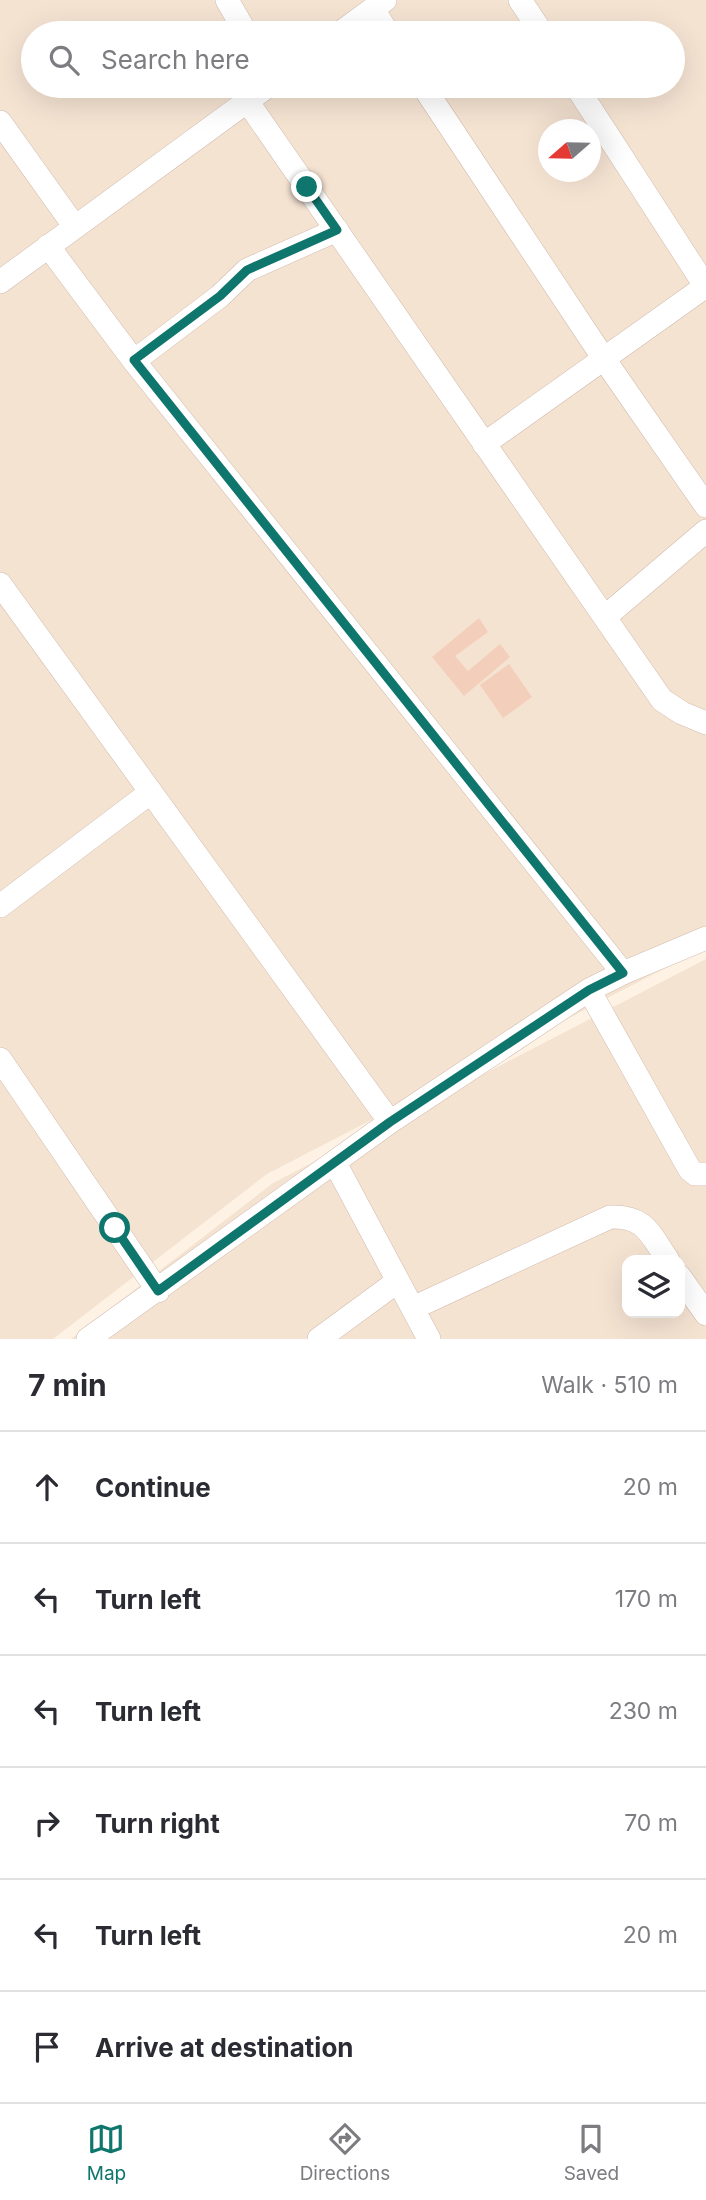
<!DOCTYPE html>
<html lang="en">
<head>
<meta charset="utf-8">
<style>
	:root { --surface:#fff; --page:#f7f7f7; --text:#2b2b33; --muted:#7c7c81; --line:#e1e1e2; --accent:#0f766e }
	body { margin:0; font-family:Inter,sans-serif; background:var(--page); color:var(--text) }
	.controls { position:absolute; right:21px; bottom:21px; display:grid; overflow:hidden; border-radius:14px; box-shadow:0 7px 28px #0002 }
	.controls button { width:63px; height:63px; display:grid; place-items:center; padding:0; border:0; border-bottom:2px solid var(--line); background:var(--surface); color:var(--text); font:35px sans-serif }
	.compass { position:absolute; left:538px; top:119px; width:63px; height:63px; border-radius:50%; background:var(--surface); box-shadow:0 7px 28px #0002; rotate:250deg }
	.stop { position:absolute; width:21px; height:21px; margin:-16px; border:5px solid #0f766e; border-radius:50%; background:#fff }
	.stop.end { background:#0f766e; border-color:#fff; box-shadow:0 2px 7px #0008 }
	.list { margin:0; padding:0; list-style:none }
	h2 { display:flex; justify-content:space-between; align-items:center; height:91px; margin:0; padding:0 28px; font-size:30px }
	h2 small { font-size:23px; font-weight:400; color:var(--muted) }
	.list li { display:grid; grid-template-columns:46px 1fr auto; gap:21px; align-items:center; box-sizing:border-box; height:112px; padding:0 28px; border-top:2px solid var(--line) }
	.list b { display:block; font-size:26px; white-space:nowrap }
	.list em { font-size:23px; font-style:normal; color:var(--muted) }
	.icon { flex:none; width:38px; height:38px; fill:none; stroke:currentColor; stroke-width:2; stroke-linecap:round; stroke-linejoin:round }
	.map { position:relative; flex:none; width:706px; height:1339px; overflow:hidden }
	.search { position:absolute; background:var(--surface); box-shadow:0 7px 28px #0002; left:21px; right:21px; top:21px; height:77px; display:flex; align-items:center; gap:18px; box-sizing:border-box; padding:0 24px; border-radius:38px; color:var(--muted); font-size:26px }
	.sheet { height:763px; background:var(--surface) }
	nav { display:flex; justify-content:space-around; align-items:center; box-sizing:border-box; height:98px; border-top:2px solid var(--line); background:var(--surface); font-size:19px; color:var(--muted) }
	nav a { display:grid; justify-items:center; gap:4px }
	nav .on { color:var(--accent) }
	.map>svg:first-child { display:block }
	.residential { fill:#f5e3d2; fill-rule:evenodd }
	.building { fill:#f3cebb }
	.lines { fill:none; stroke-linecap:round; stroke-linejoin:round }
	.street-casing { stroke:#d1bbad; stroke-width:24 }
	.street { stroke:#fff; stroke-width:23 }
	.route { stroke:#0f766e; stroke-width:9 }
</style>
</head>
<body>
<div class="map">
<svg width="706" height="1339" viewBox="0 0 706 1339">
	<rect width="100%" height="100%" fill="#fdf2e4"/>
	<path class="residential" d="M0,0H706V947L267,1174L53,1339H0ZM33,33H673V86H33ZM548,130H590V172H548Z
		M706,959V1339H71L273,1183ZM627,1260H680V1313H627Z"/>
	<path class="building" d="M479,618L488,632L455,656L468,671L500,644L510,657L464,696L432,657Z
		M509,664L532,697L503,718L480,685Z"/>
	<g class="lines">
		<g class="street-casing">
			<path id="street" d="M227,0L246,33
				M520,0L542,33
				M373,9L388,33
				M340,33L385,0
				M423,86L604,359L706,506
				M576,86L706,287
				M247,101L662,700L682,713L706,723
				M0,122L75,227
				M48,246L134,361L623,973
				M0,282L268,86
				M134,361L220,296L247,270L337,230
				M484,444L706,286
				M0,584L390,1122
				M605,617L706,531
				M0,906L151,792
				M589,990L690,1170L695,1174H706
				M0,1059L158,1291
				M335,1163L429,1339
				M680,1277L706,1314
				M413,1308L610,1217C646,1216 649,1233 668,1260
				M88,1339L390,1122L589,990L623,973L706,938
				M319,1339L398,1281"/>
		</g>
		<use href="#street" class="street"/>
	</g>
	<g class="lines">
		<path class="route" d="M115,1228L158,1291L390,1122L589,990L623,973L134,360L220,296L247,270L337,230L307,187"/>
	</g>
</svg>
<div class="controls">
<button><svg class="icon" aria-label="layers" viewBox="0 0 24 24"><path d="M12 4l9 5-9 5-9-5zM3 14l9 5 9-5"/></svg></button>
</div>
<svg class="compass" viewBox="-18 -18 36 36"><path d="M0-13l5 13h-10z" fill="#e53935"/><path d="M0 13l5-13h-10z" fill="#7c7c81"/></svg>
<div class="stop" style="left:115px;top:1228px"></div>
<div class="stop end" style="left:307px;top:187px"></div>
<div class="search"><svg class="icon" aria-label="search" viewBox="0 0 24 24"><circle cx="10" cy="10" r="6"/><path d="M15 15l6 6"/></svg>Search here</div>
</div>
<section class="sheet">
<h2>7 min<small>Walk · 510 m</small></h2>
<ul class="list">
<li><svg class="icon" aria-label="ahead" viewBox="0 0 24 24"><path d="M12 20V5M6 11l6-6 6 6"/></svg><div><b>Continue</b></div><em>20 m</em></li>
<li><svg class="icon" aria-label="left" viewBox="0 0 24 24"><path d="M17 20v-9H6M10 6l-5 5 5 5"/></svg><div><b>Turn left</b></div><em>170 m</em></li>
<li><svg class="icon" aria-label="left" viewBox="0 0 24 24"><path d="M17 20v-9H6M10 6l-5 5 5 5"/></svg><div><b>Turn left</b></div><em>230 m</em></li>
<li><svg class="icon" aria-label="right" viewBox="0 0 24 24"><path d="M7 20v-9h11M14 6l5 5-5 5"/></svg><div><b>Turn right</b></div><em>70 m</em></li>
<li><svg class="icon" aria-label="left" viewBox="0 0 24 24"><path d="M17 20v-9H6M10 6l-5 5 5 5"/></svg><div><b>Turn left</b></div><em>20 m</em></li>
<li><svg class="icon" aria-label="arrive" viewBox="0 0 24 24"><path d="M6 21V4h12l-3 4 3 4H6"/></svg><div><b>Arrive at destination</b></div></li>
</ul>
</section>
<nav>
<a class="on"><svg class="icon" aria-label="map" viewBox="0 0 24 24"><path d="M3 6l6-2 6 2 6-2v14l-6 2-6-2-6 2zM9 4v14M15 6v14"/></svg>Map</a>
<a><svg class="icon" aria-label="directions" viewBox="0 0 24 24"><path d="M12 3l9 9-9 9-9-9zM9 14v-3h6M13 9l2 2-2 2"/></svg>Directions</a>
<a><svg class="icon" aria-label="saved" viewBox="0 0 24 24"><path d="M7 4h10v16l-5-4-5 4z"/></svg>Saved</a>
</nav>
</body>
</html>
